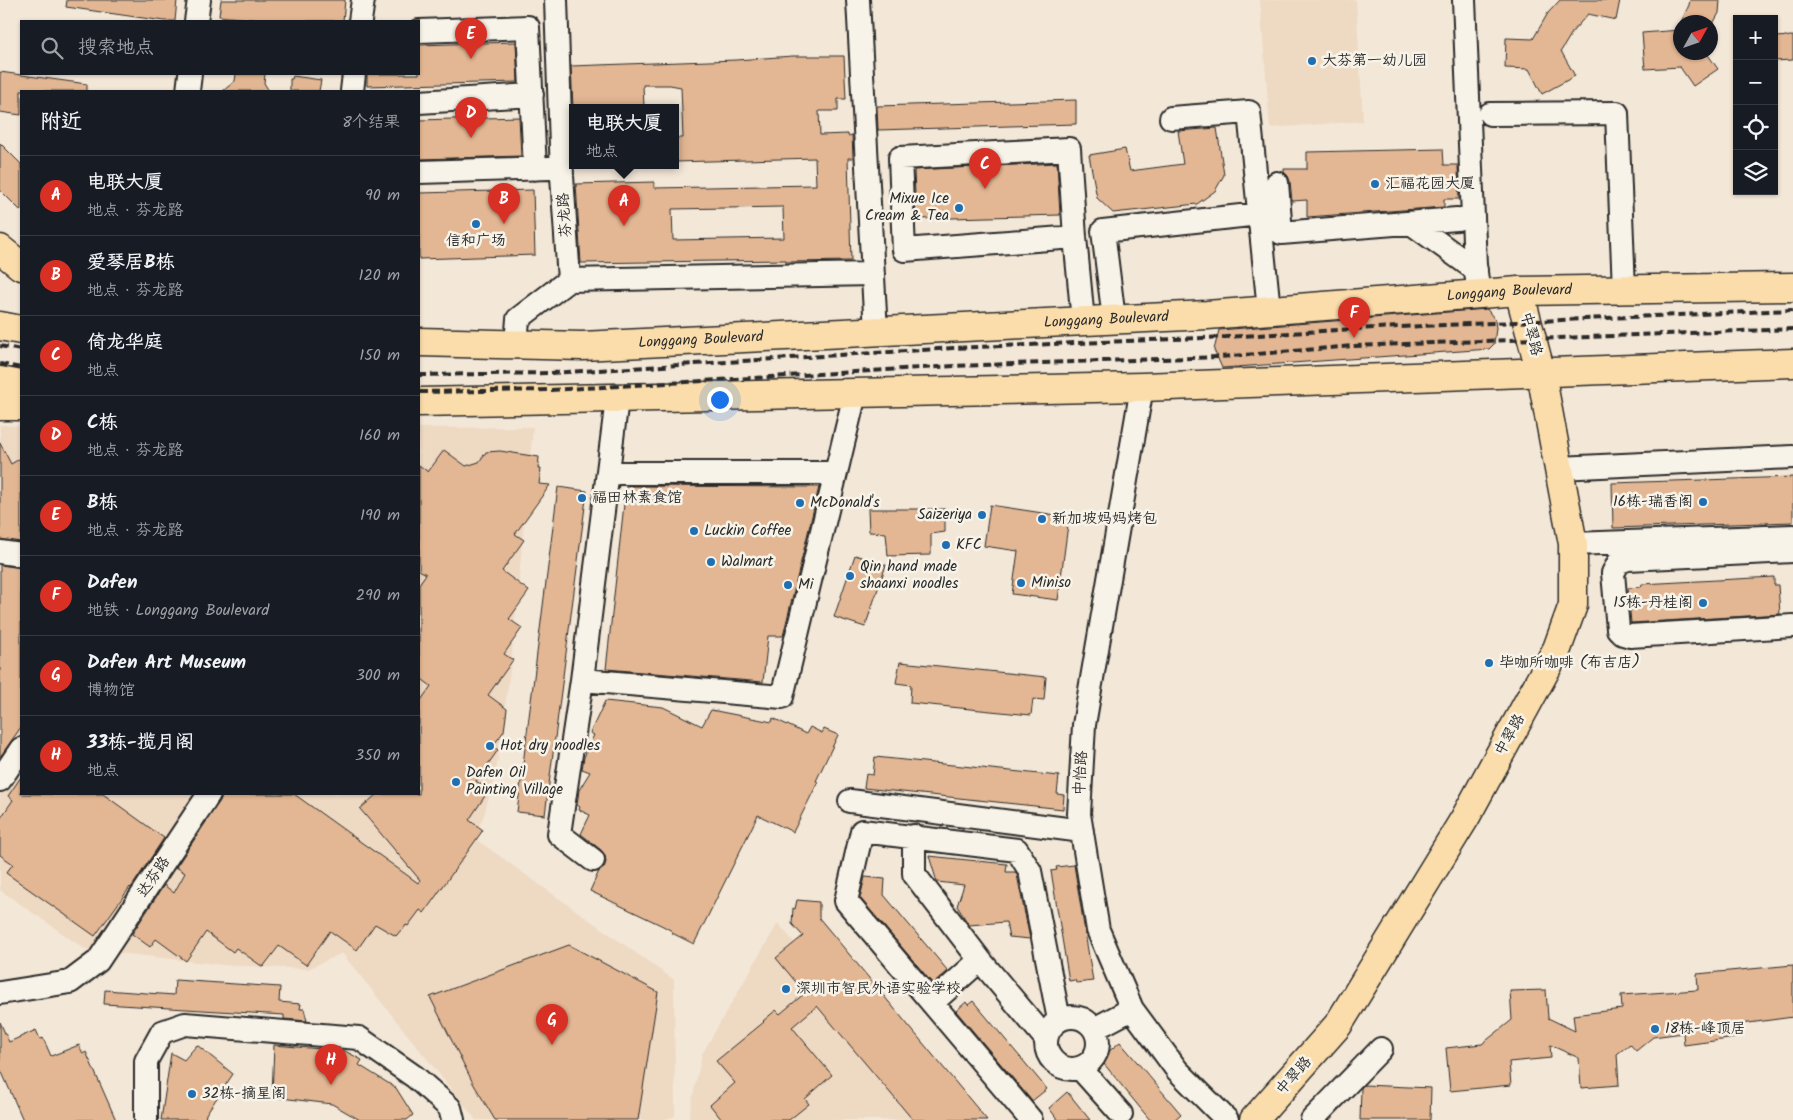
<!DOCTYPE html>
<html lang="zh">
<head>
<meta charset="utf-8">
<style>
	:root { --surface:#171b24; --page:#20242c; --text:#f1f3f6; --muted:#9ea1a6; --line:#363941; --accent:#d93025 }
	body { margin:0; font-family:Kalam,"LXGW WenKai TC",sans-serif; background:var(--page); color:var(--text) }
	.controls { position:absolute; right:15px; top:15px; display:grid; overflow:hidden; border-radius:0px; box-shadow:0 1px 4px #0004 }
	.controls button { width:45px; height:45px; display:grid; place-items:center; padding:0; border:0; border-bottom:1px solid var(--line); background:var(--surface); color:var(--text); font:25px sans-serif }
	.compass { position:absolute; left:1673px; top:15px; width:45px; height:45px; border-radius:50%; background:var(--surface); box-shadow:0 1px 4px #0004; rotate:50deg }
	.you { position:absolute; left:719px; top:399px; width:18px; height:18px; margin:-12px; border:4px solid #fff; border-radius:50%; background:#1a73e8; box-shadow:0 0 0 8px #1a73e833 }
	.badge { display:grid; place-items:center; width:32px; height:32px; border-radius:50%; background:var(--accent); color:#fff; font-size:16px; font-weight:700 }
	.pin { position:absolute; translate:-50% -41px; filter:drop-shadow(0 1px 2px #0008) }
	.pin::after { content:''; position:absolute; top:26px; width:18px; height:15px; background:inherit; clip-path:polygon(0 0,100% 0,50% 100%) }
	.popup { position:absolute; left:569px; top:104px; width:110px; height:65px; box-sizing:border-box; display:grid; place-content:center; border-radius:0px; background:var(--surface); filter:drop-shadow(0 1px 4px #0005); font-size:16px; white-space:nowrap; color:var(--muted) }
	.popup b { font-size:19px; color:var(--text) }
	.popup::after { content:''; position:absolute; left:50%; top:100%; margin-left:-10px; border:10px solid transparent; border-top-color:var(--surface) }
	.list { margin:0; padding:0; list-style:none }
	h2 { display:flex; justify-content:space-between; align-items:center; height:65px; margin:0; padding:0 20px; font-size:21px }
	h2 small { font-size:16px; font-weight:400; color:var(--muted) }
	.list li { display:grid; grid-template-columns:32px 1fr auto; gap:15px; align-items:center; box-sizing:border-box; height:80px; padding:0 20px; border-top:1px solid var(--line) }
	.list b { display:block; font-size:19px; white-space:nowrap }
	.list p { margin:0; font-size:16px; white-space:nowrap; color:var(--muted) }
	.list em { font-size:16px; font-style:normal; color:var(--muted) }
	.icon { flex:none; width:28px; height:28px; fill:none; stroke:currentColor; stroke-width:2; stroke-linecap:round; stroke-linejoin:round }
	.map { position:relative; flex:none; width:1793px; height:1120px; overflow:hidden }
	.search { position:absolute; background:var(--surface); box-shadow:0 1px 4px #0004; left:20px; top:20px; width:400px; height:55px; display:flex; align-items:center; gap:12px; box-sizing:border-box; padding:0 18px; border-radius:0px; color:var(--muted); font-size:19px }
	.panel { position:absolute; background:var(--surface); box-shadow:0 1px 4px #0004; left:20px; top:90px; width:400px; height:705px; border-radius:0px }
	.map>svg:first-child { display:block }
	.built { fill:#eed9c3 }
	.building { fill:#e3b793; stroke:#2b2b2b; fill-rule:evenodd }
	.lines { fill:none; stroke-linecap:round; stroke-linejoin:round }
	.minor-casing { stroke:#2b2b2b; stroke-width:26 }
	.major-casing { stroke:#2b2b2b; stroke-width:31 }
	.highway-casing { stroke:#2b2b2b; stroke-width:31 }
	.minor { stroke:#f7f3e8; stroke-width:22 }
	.major { stroke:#fbddab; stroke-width:28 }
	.highway { stroke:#fbddab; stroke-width:28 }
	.rail { stroke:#2b2b2b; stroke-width:4; stroke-dasharray:8 4; stroke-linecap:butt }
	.poi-dot { fill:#1f6fb2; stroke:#f7f3e8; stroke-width:2 }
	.labels { text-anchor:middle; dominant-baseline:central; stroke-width:5; stroke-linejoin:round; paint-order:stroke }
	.poi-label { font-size:15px; fill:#2b2b2b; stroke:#f7f3e8; text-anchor:start }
	.street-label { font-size:15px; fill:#2b2b2b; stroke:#f7f3e8 }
</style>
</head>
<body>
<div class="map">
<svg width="1793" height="1120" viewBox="0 0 1793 1120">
	<rect width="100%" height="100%" fill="#f3e7d7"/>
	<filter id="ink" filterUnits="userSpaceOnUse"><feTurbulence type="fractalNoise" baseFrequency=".02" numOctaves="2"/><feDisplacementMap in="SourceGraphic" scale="10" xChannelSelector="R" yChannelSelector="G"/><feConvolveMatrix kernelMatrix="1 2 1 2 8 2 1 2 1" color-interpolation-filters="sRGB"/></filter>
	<g filter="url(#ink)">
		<path class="built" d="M1260,0H1356L1363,121L1270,128Z
			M0,425L21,426V794H419V428L533,427L511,663L496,771L484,815L474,838L674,980L675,1116L662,1120H476L342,953L308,969L223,965L85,949L0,890Z
			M778,923L943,1120H690L689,1115L702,1054Z"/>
		<path class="building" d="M67,0H177L175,21H164L66,7Z
			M221,0H345L343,21H272L219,16Z
			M1560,0H1620L1616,20L1588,14L1573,31L1561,51L1575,76L1542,94L1529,69L1505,68L1506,38L1533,39L1548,13Z
			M1690,0H1720L1719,13L1714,22H1681L1689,5Z
			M1680,30V52H1706L1718,69L1693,86L1680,67L1645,69L1642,33Z
			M1793,36V60L1774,61V37Z
			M516,42L518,82L367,86V74H419V45Z
			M793,56H844L846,99H838V111H819L820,135L848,134V136L852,135L853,158H848L851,261L786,262V260L581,263L576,184L654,182V188L816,185L815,158L675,162V138H683L681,87L670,85H643L644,107H573L571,66L736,60ZM783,207L784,238L673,240L672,209Z
			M0,72L87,84V91H21V115L0,112Z
			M236,74H265L264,83L269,91H223L235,81Z
			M293,76L321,80L319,91H290V79H292Z
			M1076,100V124L878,130L877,106Z
			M519,117L521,156L419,159V120Z
			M1217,128L1224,175L1215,191L1197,204L1113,213L1097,198L1089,155L1125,149L1130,171L1183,164L1178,131Z
			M0,143L21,164V211L0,190Z
			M1443,149L1444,165H1458L1459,199H1444V207L1307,217V200L1292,201L1290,181L1288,176L1284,172V169H1307V152Z
			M1057,163L1060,215L916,219L914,170Z
			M533,190L535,255L419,259V193Z
			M1487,309L1495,320L1496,328L1494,344L1489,349L1222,368L1214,350L1219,330Z
			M0,443L11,464L21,458V542L0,539Z
			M444,450L466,466L479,462L486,452L500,451L539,457L538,469H541L539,484L550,485L515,534L524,540L502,571L529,591L509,619L522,628L504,654L513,660L488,695L507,709L504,731L493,746L498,750L476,781L489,790L469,820L483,830L424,913L420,910L408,926L406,925L402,931L401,930L396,936L375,924L357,950L330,931L306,965L279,946L263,967L236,948L233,952L206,932L186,961L156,939L150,947L132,934L164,885L174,893L185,873L176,867L220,801L223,794H294L418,883L420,880L360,809L377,794H419V703L431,686L419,677V584L426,574L419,570V465L428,472Z
			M1793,477V522L1613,528L1612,483Z
			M626,486L819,487L783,636H768L763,682L606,669Z
			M558,487L587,491L545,815L517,812Z
			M990,505L1069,517L1058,600L1012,594L1018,551L984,546Z
			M868,509H945V532L931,534V555L888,556L886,533L869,532Z
			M855,555L886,565L865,627L834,617Z
			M0,565L21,568V727L0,757Z
			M1774,577V585H1778L1780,614L1631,623L1628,588L1641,587L1642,584Z
			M900,662L1046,677L1044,700L1033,699L1031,715L910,703L911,685L896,683Z
			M605,701L663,707L702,726L711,710L772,722L773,718L806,734L810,727L822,733L824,729L838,735L816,781L818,782L793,832L758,815L694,944L672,933V931L663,926L590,891L599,871L604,868L606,862L605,855L601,850L581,834L590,815L579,810L580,807L577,805L579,790L590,772L582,769L584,757L594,735L590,733Z
			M875,757L1059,776L1057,794L1064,795L1063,809L864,788L866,774L873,775Z
			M21,777V794H103L164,838L131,888L130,887L95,936L6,873L13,864L0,855V819L13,800L8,796Z
			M929,856L1007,864L1006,872H1015L1017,875L1030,939L1009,937L1006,922L969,925L957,906L964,885L937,882Z
			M1074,865L1093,981L1076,983L1075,980L1069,981L1051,871L1057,870L1056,867Z
			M865,877L885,879L884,895L948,971L933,984L860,898Z
			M797,900L819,902V918L987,1120H913L817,1006L792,1027L832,1075L805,1099L809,1104L789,1120H722L710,1105L735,1083L716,1061L764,1022L763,1021L776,1010L780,1014L805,993L776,958L803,936L792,924L793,908L795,909Z
			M569,945L658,992L638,1120H495L473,1083L430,997Z
			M1793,965V1017L1734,1025L1736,1038L1684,1045L1683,1033L1653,1037L1636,1051L1630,1044L1617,1054L1619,1085L1581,1088L1579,1058L1550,1045L1551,1058L1509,1062L1511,1085L1450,1091L1446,1048L1482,1044L1512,1020L1510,991L1546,990L1548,1018L1575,1031L1573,1015L1622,1009L1621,995L1698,990L1697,974Z
			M175,980L280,987L279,1002L301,1004L300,1009H304L307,1021L284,1019V1015L104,1004L105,990L174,995Z
			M973,1001L1047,1089L1032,1101L956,1011L966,1002L968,1005Z
			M0,1022L9,1042L36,1030L40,1039L43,1038L51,1056L79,1045L83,1054L86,1052L116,1120H23L0,1068Z
			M1120,1042L1181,1114L1174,1120H1150L1100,1059Z
			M197,1045L233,1074L206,1114L205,1120H161L171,1053L184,1060Z
			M274,1045L345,1051L362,1060L359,1065L396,1088L413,1115L407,1120H360L332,1104L272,1097Z
			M1364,1085L1431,1088L1430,1120H1360L1361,1088Z
			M1067,1092L1074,1100L1090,1120H1058L1049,1108Z"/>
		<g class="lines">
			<g class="minor-casing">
				<path id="minor" d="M858,0L876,332
					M1464,0L1475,265L1479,295
					M196,21L199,0
					M360,21L363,0
					M419,31L528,27L535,169
					M188,91L190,74
					M352,91L354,74
					M419,102L532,95
					M1490,114L1617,113L1624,290
					M1171,118L1249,112L1269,310
					M419,172L550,168
					M1277,183L1281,233L1457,219
					M1411,223L1476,270
					M1075,237L904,250L900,158L1069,149L1075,237L1083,321
					M569,280L873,274
					M1114,319L1103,231L1259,214
					M516,344L518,319L569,280L562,176L556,0
					M1142,387L1084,725L1079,814L1098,930L1132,1009L1177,1070L1227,1120
					M617,399L582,680L782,697L855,394
					M1559,468L1793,457
					M608,473H835
					M1573,544L1793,536
					M1793,551L1628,559L1619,562L1613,573L1618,629L1623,634L1630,636L1793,626
					M0,552L21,555
					M582,680L559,834L593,860
					M0,780L21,749
					M850,801L1082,831
					M914,836V874L980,960L1046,1039
					M0,993L70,982L98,961L209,794
					M932,1003L980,960
					M1046 1043a26 26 0 1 1 52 0a26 26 0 1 1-52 0Z
					M1094,1029L1132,1009
					M1080,1068L1121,1114
					M146,1120V1061L162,1032L185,1024L359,1038L415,1077L450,1108L453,1120
					M1031,1120L846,901L862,831L1017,850L1030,871L1059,1020
					M1312,1120L1381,1049"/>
			</g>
			<g class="major-casing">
				<path id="major" d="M1254,1120L1338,1025L1465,818L1557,649L1573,605V544L1541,373L1519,291"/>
			</g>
			<g class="highway-casing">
				<g id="highway">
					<path d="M0,249L21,266"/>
					<path d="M0,326L21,330"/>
					<path id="s1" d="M419,342L582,346L1207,315L1519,291L1793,287"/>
					<path d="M0,381L21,385"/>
					<path d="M419,402L1142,387L1793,363"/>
					<path d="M0,406H21"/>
				</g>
			</g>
			<use href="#minor" class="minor"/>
			<use href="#major" class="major"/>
			<use href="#highway" class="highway"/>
			<path class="rail" d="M0,346L21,350
				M0,364L21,368
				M419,375L550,373L953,348L1226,337L1353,329L1793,310
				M419,392L551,390L954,366L1220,357L1354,346L1793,329"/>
		</g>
	</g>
	<g class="poi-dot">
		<circle cx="1312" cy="61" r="5"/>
		<circle cx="1375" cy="184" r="5"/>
		<circle cx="959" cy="208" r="5"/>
		<circle cx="476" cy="224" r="5"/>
		<circle cx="582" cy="498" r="5"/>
		<circle cx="1703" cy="502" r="5"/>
		<circle cx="800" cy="503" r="5"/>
		<circle cx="982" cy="515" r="5"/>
		<circle cx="1042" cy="519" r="5"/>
		<circle cx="694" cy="531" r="5"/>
		<circle cx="946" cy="545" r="5"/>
		<circle cx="711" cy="562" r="5"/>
		<circle cx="850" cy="576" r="5"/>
		<circle cx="1021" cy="583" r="5"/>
		<circle cx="788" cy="585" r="5"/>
		<circle cx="1703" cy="603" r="5"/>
		<circle cx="1489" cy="663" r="5"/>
		<circle cx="490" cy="746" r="5"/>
		<circle cx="456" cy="782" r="5"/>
		<circle cx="786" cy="989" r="5"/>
		<circle cx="1655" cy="1029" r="5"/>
		<circle cx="192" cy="1094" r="5"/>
	</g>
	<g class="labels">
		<g class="poi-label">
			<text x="1322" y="61">大芬第一幼儿园</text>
			<text x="1385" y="184">汇福花园大厦</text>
			<text x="949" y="199" text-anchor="end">Mixue Ice<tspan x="949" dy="17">Cream &amp; Tea</tspan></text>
			<text x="476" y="241" text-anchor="middle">信和广场</text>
			<text x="592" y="498">福田林素食馆</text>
			<text x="1693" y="502" text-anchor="end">16栋-瑞香阁</text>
			<text x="810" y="503">McDonald's</text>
			<text x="972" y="515" text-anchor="end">Saizeriya</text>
			<text x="1052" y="519">新加坡妈妈烤包</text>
			<text x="704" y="531">Luckin Coffee</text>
			<text x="956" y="545">KFC</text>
			<text x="721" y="562">Walmart</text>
			<text x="860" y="567">Qin hand made<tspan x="860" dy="17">shaanxi noodles</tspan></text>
			<text x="1031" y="583">Miniso</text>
			<text x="798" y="585">Mi</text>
			<text x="1693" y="603" text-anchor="end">15栋-丹桂阁</text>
			<text x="1499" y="663">毕咖所咖啡 (布吉店)</text>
			<text x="500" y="746">Hot dry noodles</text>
			<text x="466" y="773">Dafen Oil<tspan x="466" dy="17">Painting Village</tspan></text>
			<text x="796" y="989">深圳市智民外语实验学校</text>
			<text x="1665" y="1029">18栋-峰顶居</text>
			<text x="202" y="1094">32栋-摘星阁</text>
		</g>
		<g class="street-label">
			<text transform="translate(565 215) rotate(-94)">芬龙路</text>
			<text stroke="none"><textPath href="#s1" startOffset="1092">Longgang Boulevard</textPath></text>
			<text stroke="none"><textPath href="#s1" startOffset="688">Longgang Boulevard</textPath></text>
			<text transform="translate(1531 334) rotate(75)">中翠路</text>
			<text stroke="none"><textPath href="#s1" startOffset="282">Longgang Boulevard</textPath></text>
			<text transform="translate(1510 735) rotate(-61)">中翠路</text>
			<text transform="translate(1081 773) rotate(-87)">中怡路</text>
			<text transform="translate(154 877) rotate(-56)">达芬路</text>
			<text transform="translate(1294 1076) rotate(-49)">中翠路</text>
		</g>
	</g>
</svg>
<div class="controls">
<button>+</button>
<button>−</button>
<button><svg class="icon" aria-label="locate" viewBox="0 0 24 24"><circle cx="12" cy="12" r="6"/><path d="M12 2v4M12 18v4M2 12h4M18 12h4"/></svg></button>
<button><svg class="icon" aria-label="layers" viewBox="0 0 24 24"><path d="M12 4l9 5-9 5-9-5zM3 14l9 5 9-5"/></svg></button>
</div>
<svg class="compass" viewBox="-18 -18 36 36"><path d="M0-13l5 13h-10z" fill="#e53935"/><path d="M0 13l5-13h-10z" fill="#9ea1a6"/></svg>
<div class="you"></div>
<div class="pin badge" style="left:624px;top:226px">A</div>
<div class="popup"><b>电联大厦</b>地点</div>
<div class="pin badge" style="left:504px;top:224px">B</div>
<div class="pin badge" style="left:985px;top:189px">C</div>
<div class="pin badge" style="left:471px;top:138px">D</div>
<div class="pin badge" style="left:471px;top:59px">E</div>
<div class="pin badge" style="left:1354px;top:338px">F</div>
<div class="pin badge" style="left:552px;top:1045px">G</div>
<div class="pin badge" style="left:331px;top:1085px">H</div>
<div class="search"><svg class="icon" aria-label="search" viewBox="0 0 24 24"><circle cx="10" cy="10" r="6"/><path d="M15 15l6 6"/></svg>搜索地点</div>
<section class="panel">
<h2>附近<small>8个结果</small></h2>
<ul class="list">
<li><span class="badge">A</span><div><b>电联大厦</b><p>地点 · 芬龙路</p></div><em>90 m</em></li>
<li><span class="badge">B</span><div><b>爱琴居B栋</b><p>地点 · 芬龙路</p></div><em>120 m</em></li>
<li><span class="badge">C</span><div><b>倚龙华庭</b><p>地点</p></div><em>150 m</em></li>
<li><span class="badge">D</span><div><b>C栋</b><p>地点 · 芬龙路</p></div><em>160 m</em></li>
<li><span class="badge">E</span><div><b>B栋</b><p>地点 · 芬龙路</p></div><em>190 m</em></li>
<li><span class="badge">F</span><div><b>Dafen</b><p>地铁 · Longgang Boulevard</p></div><em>290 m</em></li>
<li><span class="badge">G</span><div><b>Dafen Art Museum</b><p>博物馆</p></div><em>300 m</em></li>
<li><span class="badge">H</span><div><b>33栋-揽月阁</b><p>地点</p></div><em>350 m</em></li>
</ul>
</section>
</div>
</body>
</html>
